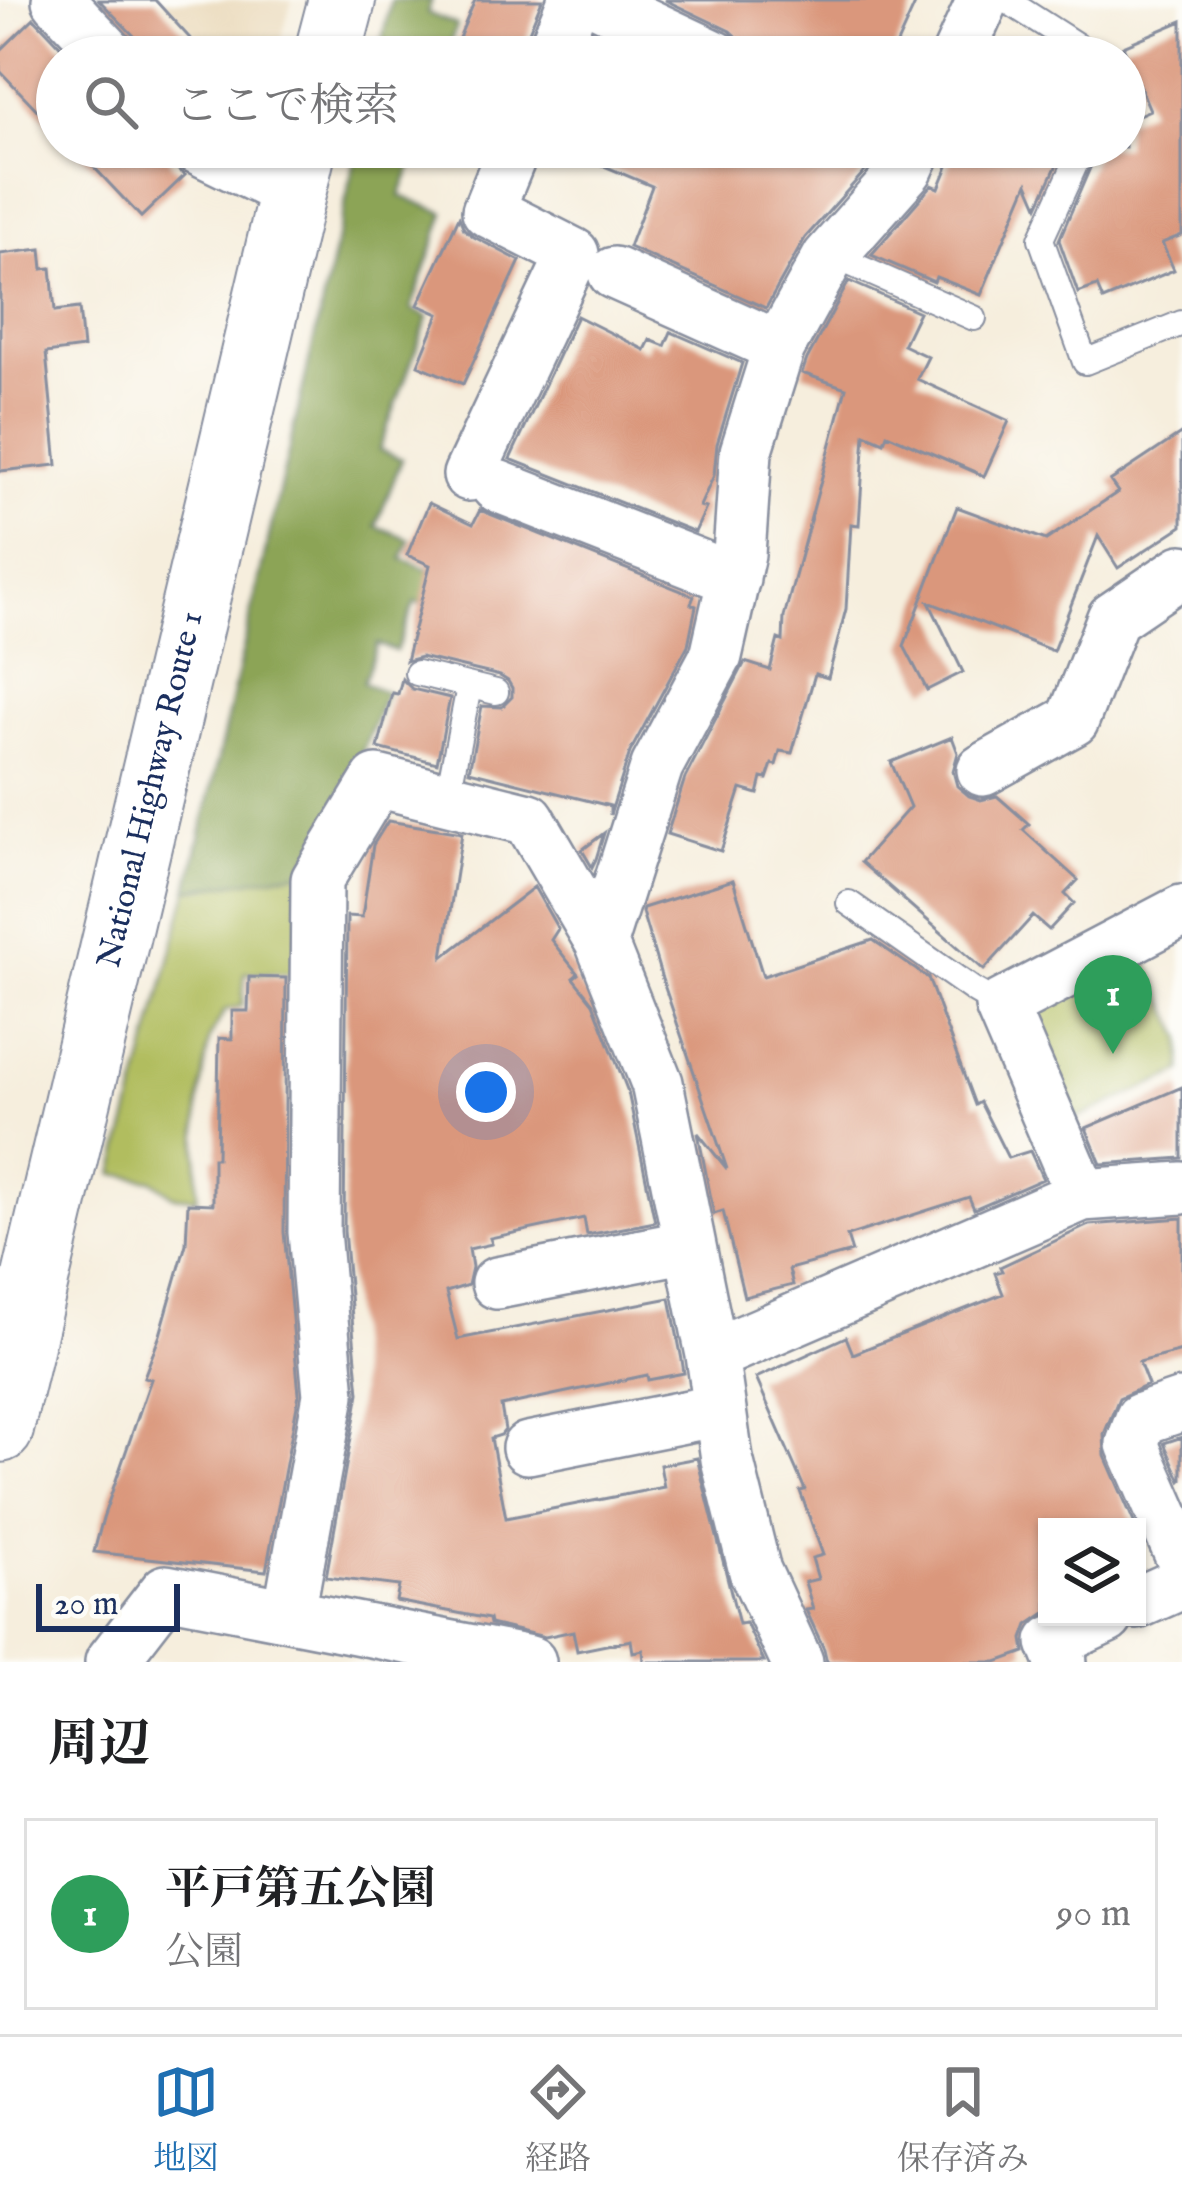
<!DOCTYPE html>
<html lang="ja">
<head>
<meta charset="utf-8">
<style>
	:root { --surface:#fff; --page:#f6f6f6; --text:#202124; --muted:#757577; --line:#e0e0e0; --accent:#1f6fb2 }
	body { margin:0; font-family:"IM FELL English","Noto Serif JP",serif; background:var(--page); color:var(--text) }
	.controls { position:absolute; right:36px; bottom:36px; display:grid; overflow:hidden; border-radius:0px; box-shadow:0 3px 9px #0004 }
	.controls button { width:108px; height:108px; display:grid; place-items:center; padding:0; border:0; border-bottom:3px solid var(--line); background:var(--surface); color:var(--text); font:60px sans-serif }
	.scale { position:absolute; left:36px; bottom:30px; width:144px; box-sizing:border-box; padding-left:12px; border:6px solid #1b2f5e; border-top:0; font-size:33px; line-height:42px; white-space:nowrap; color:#1b2f5e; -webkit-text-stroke:9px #fdfcf7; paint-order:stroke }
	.you { position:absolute; left:486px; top:1092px; width:42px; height:42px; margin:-30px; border:9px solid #fff; border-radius:50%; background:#1a73e8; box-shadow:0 0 0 18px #1a73e833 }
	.badge { display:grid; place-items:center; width:78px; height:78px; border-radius:50%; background:var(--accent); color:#fff; font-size:39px; font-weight:700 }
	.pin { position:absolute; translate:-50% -99px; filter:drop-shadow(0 3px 6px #0008) }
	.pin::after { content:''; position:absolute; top:63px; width:42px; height:36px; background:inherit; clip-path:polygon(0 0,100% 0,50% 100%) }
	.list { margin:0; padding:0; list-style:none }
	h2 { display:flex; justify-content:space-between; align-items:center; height:156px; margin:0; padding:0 48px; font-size:51px }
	h2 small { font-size:39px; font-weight:400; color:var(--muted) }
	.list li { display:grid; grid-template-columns:78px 1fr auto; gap:36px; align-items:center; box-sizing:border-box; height:192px; margin:0 24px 24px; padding:0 24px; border:3px solid var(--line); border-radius:0px }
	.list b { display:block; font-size:45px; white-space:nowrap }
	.list p { margin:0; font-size:39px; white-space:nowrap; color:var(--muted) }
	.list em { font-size:39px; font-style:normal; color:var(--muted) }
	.icon { flex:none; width:66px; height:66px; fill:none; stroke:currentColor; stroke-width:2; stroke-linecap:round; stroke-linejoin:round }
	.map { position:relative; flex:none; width:1182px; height:1662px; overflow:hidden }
	.search { position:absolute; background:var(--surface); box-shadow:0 3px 9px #0004; left:36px; right:36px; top:36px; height:132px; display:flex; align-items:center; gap:30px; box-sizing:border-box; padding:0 42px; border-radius:66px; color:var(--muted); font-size:45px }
	.sheet { height:372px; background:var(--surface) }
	nav { display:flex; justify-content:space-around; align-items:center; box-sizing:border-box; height:168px; border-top:3px solid var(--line); background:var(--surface); font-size:33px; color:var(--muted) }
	nav a { display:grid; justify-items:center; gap:6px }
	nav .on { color:var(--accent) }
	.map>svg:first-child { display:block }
	.built { fill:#ead9ba }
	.green { fill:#b1bd5f; stroke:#66765e; stroke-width:3 }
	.forest { fill:#8ca456; stroke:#546a5a; stroke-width:3 }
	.building { fill:#da977c }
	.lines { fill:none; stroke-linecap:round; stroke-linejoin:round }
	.lane-casing { stroke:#888e9e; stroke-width:28 }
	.street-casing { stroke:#888e9e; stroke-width:56 }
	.highway-casing { stroke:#888e9e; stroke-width:70 }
	.lane { stroke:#fff; stroke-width:24 }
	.street { stroke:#fff; stroke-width:51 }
	.highway { stroke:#fff; stroke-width:66 }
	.labels { text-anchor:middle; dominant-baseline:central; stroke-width:9; stroke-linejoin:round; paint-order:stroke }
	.street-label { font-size:33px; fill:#1b2f5e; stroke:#fdfcf7 }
</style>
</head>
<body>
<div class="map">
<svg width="1182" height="1662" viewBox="0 0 1182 1662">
	<rect width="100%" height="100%" fill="#fdfcf7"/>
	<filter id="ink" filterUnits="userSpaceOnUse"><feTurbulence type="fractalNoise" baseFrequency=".00833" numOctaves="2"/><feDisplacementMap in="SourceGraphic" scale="24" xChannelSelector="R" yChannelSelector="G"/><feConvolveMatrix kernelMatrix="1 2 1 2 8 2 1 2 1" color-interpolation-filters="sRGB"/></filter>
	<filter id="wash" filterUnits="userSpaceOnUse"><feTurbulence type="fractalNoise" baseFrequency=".004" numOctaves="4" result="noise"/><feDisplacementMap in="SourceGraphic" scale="48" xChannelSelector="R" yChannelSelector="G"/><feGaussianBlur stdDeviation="2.7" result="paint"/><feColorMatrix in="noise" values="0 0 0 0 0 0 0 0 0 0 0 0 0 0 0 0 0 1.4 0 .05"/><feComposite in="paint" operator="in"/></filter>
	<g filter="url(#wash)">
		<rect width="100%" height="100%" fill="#f6eedd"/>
		<path class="built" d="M163,0H292L276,57H218Z"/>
		<path class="green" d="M302,872L300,974L245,973L242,1006L225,1010L209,1039L198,1110L197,1198L173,1196L152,1180L114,1174L188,890Z
			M1147,962L1182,1037V1072L1076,1119L1033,1030L1042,1008Z"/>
		<path class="forest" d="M391,0H432L427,13L457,25L445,57H378Z
			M358,147H429L423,162L415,159L400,196L445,213L411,309L428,317L379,450L402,459L376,526L410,539L402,559L467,584L430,607L415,602L396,651L377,644L363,683L386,692L358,763L302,872L188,890Z"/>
		<g id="blocks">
			<path class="building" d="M99,0H155L207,57H141V49L134,36Z
				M475,0H542L523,46L522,57H451Z
				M665,0H917L891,57H746L741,41L730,31Z
				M34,18L71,57H57V131L0,71V51Z
				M1182,21V235L1162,243L1174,270L1103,300L1097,286L1078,293L1059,240L1099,147H1125V121L1150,110L1123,46Z
				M593,32L646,57H583Z
				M75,147H162L172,165L185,175L141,217Z
				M559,147H845L874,161L805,238L766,308L629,247L652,186Z
				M956,147H1065L1038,206L1028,183L981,295L936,277L934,282L871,255L932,185L939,188Z
				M459,217L464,229L474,237L520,261L463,384L418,365L439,314L418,305Z
				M41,249L43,269L51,268L55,311L79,308L83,348L46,353L57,465L0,471V254Z
				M849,281L919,312L903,345L928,357L917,379L1009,421L984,476L887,434L884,442L865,434L859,525L851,524L846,609L828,678L815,674L792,753L780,751L776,765L772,764L767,779L762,778L758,794L741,789L721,851L667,834L685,778L745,662L770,670L778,639L783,641L784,617L846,388L802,373L807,359Z
				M577,316L645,350L650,340L665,346L671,332L742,363L717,444L714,475L700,506L706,508L695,532L510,459Z
				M1182,433V526L1118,568L1098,536L1053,651L929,602L963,672L927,690L904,646L957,507L1046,540L1118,492L1110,481Z
				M429,503L473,524L480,510L694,596L691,604L696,606L688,645L630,752L610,815V806L469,771L482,706L502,707L512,697V688L508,681L500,676L421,657L406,661L430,565L407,555Z
				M402,679L412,689L450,698L437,763L378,748L392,693L398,694Z
				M952,737L958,753L953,771L957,786L969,796L981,800L997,796L1029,824L1023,830L1078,880L1065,894L1074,903L1049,930L1033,916L984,970L861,862L910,807L891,762Z
				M388,821L462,833L443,957L534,887L558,929L551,940L578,974L573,978L593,1003L628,1092L655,1222L587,1235L584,1218L490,1238L492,1244L469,1249L472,1267L468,1285L446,1292L458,1339L670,1298L682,1360L684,1373L648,1380L647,1375L501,1406L505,1430L501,1435L491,1438L506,1518L664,1487L660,1465L697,1458L739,1624L746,1623L764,1662H644L643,1650L633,1652L631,1640L577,1651L573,1631L545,1637L490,1624L489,1619L396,1601L399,1586L326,1577L359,1393L344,1231L347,916L362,917L373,845Z
				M604,833L596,859L592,867L582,850Z
				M733,880L763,976L873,940L928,978L975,1105L980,1102L1008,1158L1030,1151L1043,1179L974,1209L969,1197L847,1236L852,1252L789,1269L793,1285L744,1297L723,1211L714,1214L698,1133L727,1169L662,979L642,912L643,908Z
				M249,977L286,978L284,1232L299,1394L266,1571L94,1552L103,1518L151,1379L144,1377L160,1335L186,1244L188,1203L213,1204V1158H217L219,1038L232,1039V1011H248Z
				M1182,1087V1158L1101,1164L1086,1128Z
				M1182,1218V1351L1139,1362L1148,1385L1119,1398L1104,1434L1105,1456L1136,1527H1047V1612L1028,1625L1023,1639L1025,1652L997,1662H827L824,1649L806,1610L813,1609L805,1582L818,1579L812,1558L823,1555L800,1491L805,1490L756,1378L846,1337L853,1354L1003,1294L995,1273L1002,1271L1000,1267L1089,1225Z
				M1182,1437V1480L1181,1481L1164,1443Z"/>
		</g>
	</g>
	<g filter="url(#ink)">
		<use href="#blocks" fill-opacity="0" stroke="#888e9e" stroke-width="3"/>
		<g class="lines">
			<g class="lane-casing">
				<path id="lane" d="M1006,0L1095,57
					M1083,147L1041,239L1085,362L1182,323
					M831,255L974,318
					M417,673L496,692
					M447,799L469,687
					M849,903L975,991L1001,1006"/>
			</g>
			<g class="street-casing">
				<path id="street" d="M58,0L112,57
					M595,0L716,57
					M551,57L574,0
					M957,57L983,0
					M196,147L291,193
					M614,273L779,347
					M469,475L573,254L488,211L514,147
					M497,486L734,579
					M983,770L1073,720L1113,618L1182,571
					M601,942L657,766L716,656L739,554L746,452L779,347L828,258L907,169L917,147
					M1082,1195L1001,1006L1182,911
					M497,1283L689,1246
					M712,1355L1082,1195L1182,1188
					M1182,1405L1141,1419L1132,1444L1182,1558
					M528,1448L719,1410
					M1137,1603L1182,1583
					M289,1613L329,1395L314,1232L317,880L377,781L529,819L601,942L657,1083L712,1355L727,1459L755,1571L797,1662
					M111,1662L166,1591L530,1662
					M1061,1662L1053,1642L1107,1617"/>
			</g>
			<g class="highway-casing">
				<g id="highway">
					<path d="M327,57L342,0"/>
					<path id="s1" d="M0,1429L303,147"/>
				</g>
			</g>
			<use href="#lane" class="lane"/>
			<use href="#street" class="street"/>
			<use href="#highway" class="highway"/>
		</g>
	</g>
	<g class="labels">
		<g class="street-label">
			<text stroke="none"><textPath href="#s1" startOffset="657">National Highway Route 1</textPath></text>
		</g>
	</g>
</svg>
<div class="controls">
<button><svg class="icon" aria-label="layers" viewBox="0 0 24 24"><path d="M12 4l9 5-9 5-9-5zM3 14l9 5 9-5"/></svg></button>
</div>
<div class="scale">20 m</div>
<div class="you"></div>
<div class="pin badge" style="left:1113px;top:1054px;background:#2e9e5b">1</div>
<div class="search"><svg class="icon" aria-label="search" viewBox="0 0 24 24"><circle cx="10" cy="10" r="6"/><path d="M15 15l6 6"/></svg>ここで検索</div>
</div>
<section class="sheet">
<h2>周辺<small></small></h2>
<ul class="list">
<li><span class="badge" style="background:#2e9e5b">1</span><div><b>平戸第五公園</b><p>公園</p></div><em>90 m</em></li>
</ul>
</section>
<nav>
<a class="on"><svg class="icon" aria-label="map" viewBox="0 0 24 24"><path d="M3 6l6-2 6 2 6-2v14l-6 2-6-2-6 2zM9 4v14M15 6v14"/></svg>地図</a>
<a><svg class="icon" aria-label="directions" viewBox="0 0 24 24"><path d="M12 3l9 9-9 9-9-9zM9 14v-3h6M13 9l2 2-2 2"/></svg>経路</a>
<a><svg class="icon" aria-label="saved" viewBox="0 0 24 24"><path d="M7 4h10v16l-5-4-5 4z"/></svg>保存済み</a>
</nav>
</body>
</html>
